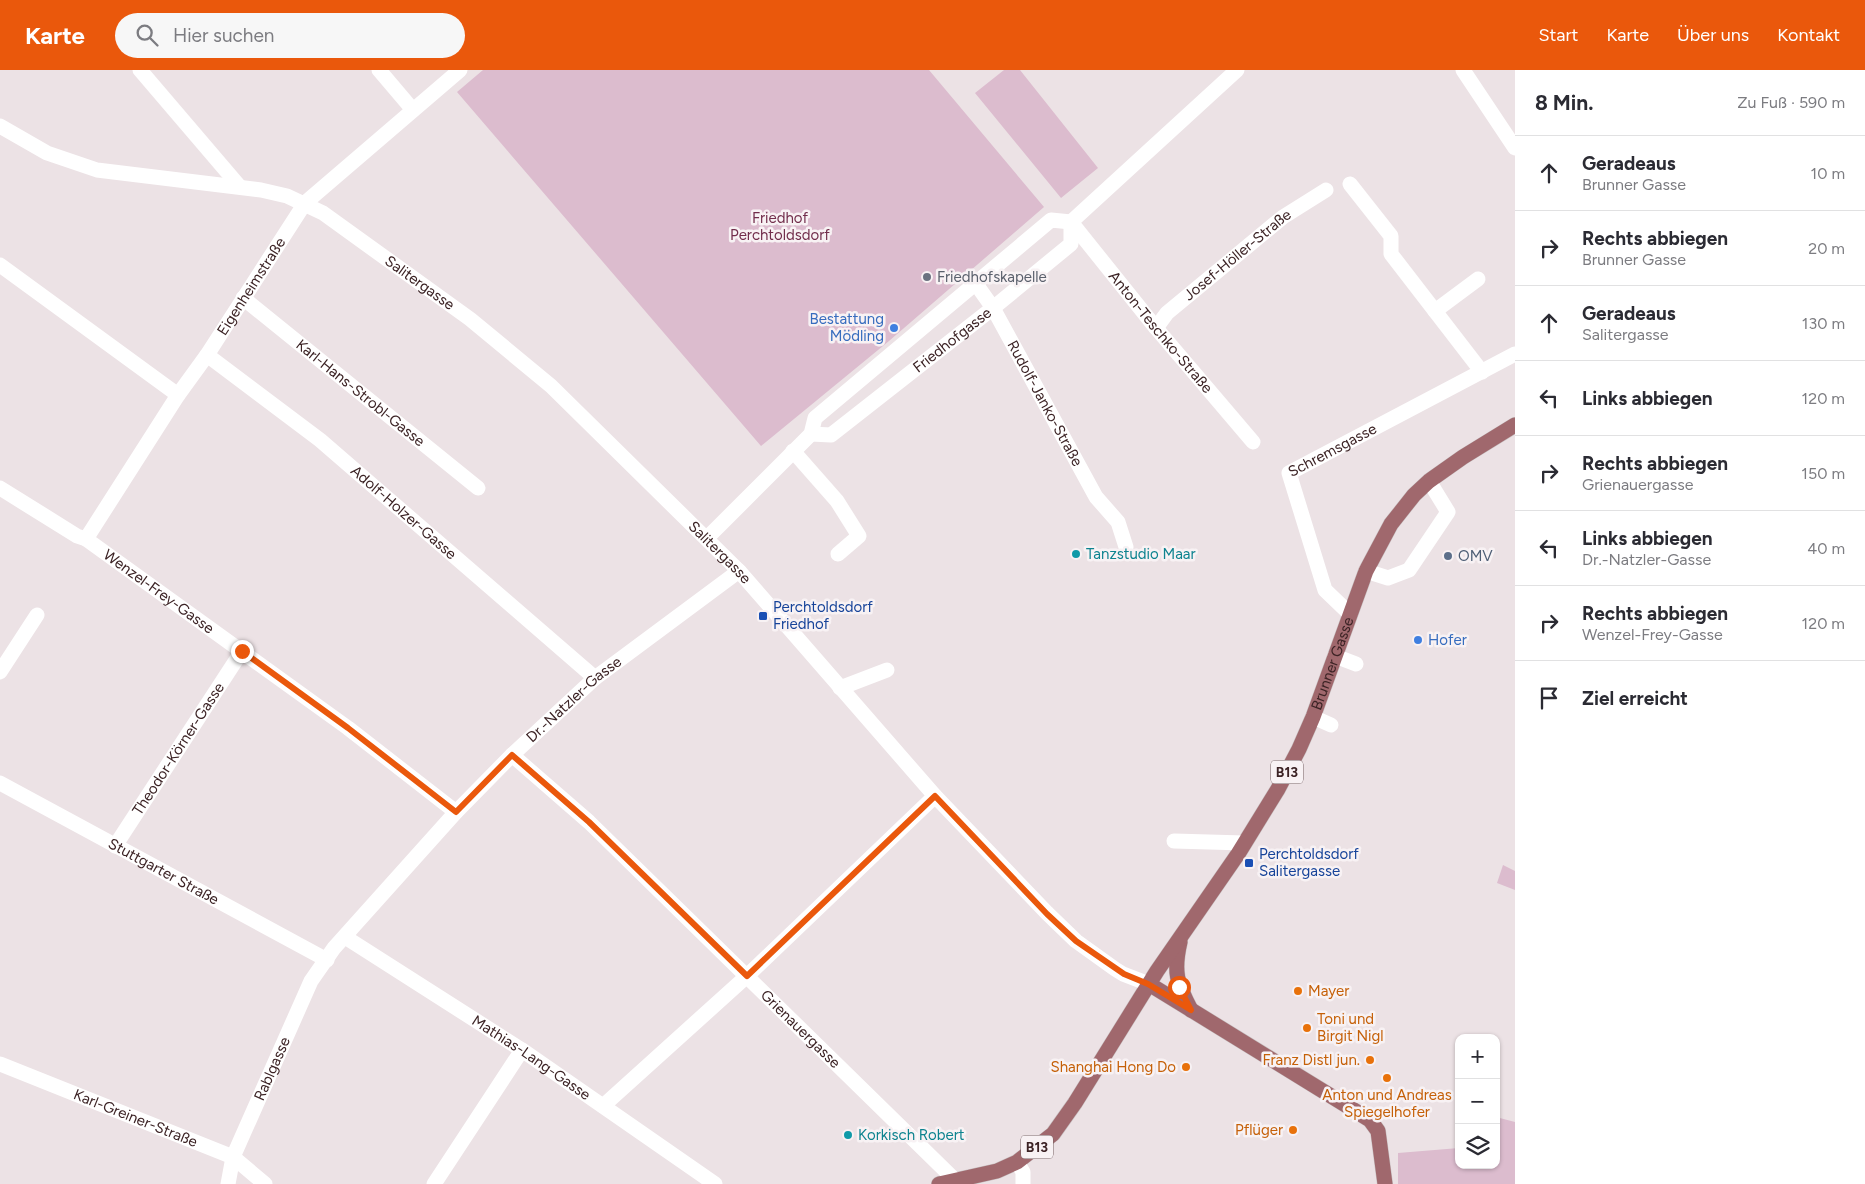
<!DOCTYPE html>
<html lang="de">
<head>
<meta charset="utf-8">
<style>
	:root { --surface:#fff; --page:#f7f7f7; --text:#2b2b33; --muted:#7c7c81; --line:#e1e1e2; --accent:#ea580c }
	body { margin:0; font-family:Figtree,sans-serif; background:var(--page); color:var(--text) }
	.controls { position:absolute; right:15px; bottom:15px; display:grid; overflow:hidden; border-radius:10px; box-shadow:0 1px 4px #0004 }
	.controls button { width:45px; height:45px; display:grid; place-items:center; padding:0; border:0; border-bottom:1px solid var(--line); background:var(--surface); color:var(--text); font:25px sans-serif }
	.stop { position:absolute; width:15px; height:15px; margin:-11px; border:4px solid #ea580c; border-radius:50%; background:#fff }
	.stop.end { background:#ea580c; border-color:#fff; box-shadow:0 1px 5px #0008 }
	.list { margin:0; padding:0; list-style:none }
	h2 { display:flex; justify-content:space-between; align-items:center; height:65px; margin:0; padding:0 20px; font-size:21px }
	h2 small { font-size:16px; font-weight:400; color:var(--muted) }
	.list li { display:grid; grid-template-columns:32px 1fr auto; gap:15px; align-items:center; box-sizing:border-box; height:75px; padding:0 20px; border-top:1px solid var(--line) }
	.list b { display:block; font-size:19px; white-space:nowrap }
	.list p { margin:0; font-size:16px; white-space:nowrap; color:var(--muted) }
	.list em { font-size:16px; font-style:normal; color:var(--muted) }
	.icon { flex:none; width:28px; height:28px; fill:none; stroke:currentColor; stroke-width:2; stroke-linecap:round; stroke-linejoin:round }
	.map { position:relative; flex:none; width:1515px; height:1114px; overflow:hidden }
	header { display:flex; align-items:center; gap:30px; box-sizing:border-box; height:70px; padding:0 25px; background:var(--accent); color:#fff }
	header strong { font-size:24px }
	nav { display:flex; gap:28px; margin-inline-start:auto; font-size:18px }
	.search { width:350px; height:45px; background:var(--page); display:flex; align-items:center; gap:12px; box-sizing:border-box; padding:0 18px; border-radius:28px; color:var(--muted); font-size:19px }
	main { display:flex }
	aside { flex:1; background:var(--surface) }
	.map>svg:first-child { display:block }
	.green { fill:#dcbcce }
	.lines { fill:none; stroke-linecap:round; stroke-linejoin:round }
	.major-casing { stroke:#c8c1c2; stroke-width:16 }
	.minor { stroke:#fff; stroke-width:15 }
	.major { stroke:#a0686d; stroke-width:15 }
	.route { stroke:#ea580c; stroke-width:6 }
	.worship-dot { fill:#6b7280; stroke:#f8f2f4; stroke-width:2 }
	.shop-dot { fill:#3f7fe0; stroke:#f8f2f4; stroke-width:2 }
	.culture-dot { fill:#0f9aa8; stroke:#f8f2f4; stroke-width:2 }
	.service-dot { fill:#5c6f8a; stroke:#f8f2f4; stroke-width:2 }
	.transit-dot { fill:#1a4fb4; stroke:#f8f2f4; stroke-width:2 }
	.food-dot { fill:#e8710a; stroke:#f8f2f4; stroke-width:2 }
	.labels { text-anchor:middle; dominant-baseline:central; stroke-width:5; stroke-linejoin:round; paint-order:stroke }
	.shield { fill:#f8f2f4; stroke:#746163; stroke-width:1 }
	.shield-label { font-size:14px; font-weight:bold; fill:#3c2325 }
	.park-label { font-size:15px; fill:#722e4c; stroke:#f8f2f4 }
	.street-label { font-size:15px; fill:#3c2325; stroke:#f8f2f4 }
	.worship-label { font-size:15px; fill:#5b616d; stroke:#f8f2f4; text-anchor:start }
	.shop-label { font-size:15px; fill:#366cbe; stroke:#f8f2f4; text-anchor:end }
	.culture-label { font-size:15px; fill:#0d838f; stroke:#f8f2f4; text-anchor:start }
	.service-label { font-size:15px; fill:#4e5e75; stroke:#f8f2f4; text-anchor:start }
	.transit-label { font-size:15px; fill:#164399; stroke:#f8f2f4; text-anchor:start }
	.food-label { font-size:15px; fill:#c56008; stroke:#f8f2f4; text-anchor:end }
</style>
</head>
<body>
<header>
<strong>Karte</strong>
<div class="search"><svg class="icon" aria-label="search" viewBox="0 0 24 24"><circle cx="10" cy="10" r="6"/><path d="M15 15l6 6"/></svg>Hier suchen</div>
<nav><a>Start</a><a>Karte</a><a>Über uns</a><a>Kontakt</a></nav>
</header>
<main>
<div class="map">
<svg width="1515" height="1114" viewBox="0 0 1515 1114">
	<rect width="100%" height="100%" fill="#ece2e5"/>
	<path class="green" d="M483,0H929L1044,137L889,271L761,376L457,22Z
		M1004,0H1020L1098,98L1061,128L975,23Z
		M1503,795L1515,801V820L1497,813Z
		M1496,1047L1515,1052V1114H1398V1083L1459,1078V1095H1496Z"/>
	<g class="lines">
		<g class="major-casing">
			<g id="major">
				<path d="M1180,872C1173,902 1177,913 1191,940"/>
				<path d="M1149,914L1370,1050L1378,1061L1385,1114"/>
				<path id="s17" d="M939,1114L997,1101L1017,1092L1053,1064L1075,1033L1157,901L1238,784L1278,719L1299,679L1313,647L1366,501L1391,454L1414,425L1429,411L1463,387L1515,355"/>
			</g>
		</g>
		<g class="minor">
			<path d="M140,0L240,117"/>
			<path d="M379,0L413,40"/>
			<path d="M1463,0L1515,78"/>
			<path id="s1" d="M0,56L47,83L97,100L261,120L287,126L323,143L470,249L551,316L739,501L935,726L1047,843L1076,871L1115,899L1123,904L1149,914"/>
			<path d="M1350,114L1391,166V184L1482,302"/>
			<path id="s2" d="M1071,152L1156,258L1253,372"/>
			<path d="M0,195L178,325"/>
			<path id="s3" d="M976,214L993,238L1096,427L1118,452L1126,477"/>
			<path id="s4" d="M243,228L478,418"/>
			<path d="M1435,241L1478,209"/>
			<path id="s5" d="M1156,258L1167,243L1283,147L1326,120"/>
			<path id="s6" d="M207,285L320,370L595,608"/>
			<path id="s7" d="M811,364L831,365L993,238L1071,174V152L1237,0"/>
			<path d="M793,381L837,431L859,466L838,484"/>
			<path id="s8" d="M0,418L77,466L86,469L348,658L456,742"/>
			<path d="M707,468L811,364L815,348L1051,150L1071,152"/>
			<path id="s9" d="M86,469L178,325L207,285L305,133L460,0"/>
			<path d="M1366,501L1388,508L1409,500L1448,442L1429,411"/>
			<path id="s10" d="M1350,544L1325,520L1289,403L1515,284"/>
			<path d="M1335,586L1356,594"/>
			<path d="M0,602L37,545"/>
			<path d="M840,618L887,600"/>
			<path d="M1313,647L1331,655"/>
			<path id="s11" d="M512,685L589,752L956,1111"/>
			<path id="s12" d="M0,713L327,890"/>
			<path d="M1174,771L1244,773"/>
			<path id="s13" d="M115,776L242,581"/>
			<path id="s14" d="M345,867L522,980L715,1114"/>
			<path id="s15" d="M0,994L233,1087L265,1114"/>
			<path d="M603,1036L747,906L935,726"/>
			<path d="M1017,1092L1023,1102V1114"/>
			<path id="s16" d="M228,1114L233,1087L311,911L334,878L456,742L512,685L595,608L739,501"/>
			<path d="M434,1114L522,980"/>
		</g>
		<use href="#major" class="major"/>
	</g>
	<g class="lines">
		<path class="route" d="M242,581L348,658L456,742L512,685L589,752L747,906L935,726L1047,844L1076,871L1124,904L1148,914L1191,940L1179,917"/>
	</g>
	<circle class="worship-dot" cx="927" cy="207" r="5"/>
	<g class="shop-dot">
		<circle cx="894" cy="258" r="5"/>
		<circle cx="1418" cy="570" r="5"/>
	</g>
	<g class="culture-dot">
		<circle cx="1076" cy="484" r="5"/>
		<circle cx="848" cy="1065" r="5"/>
	</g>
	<circle class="service-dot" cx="1448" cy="486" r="5"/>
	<g class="transit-dot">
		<rect x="758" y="541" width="10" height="10" rx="2.5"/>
		<rect x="1244" y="788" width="10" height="10" rx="2.5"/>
	</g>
	<g class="food-dot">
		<circle cx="1298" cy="921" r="5"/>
		<circle cx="1307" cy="958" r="5"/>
		<circle cx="1370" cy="990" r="5"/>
		<circle cx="1186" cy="997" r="5"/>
		<circle cx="1387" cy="1008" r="5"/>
		<circle cx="1293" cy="1060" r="5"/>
	</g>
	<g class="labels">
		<g class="shield">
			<rect x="1271" y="690.5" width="32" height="23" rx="4"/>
			<rect x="1021" y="1065.5" width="32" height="23" rx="4"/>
		</g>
		<g class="shield-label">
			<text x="1287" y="702">B13</text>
			<text x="1037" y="1077">B13</text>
		</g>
		<g class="park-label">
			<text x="780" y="148">Friedhof<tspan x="780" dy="17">Perchtoldsdorf</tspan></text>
		</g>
		<g class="street-label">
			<text stroke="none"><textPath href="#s5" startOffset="110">Josef-Höller-Straße</textPath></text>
			<text stroke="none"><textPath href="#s1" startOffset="458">Salitergasse</textPath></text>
			<text stroke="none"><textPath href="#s9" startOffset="302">Eigenheimstraße</textPath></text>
			<text stroke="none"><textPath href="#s2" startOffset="142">Anton-Teschko-Straße</textPath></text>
			<text stroke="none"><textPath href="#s7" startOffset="174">Friedhofgasse</textPath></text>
			<text stroke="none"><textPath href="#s4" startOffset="151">Karl-Hans-Strobl-Gasse</textPath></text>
			<text stroke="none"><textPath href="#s3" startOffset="138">Rudolf-Janko-Straße</textPath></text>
			<text stroke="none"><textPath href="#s10" startOffset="206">Schremsgasse</textPath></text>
			<text stroke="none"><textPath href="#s6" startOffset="252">Adolf-Holzer-Gasse</textPath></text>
			<text stroke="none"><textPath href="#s1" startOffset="862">Salitergasse</textPath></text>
			<text stroke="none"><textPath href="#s8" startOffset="190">Wenzel-Frey-Gasse</textPath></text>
			<text stroke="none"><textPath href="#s17" startOffset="676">Brunner Gasse</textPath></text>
			<text stroke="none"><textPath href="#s16" startOffset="606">Dr.-Natzler-Gasse</textPath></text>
			<text stroke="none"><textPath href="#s13" startOffset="116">Theodor-Körner-Gasse</textPath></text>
			<text stroke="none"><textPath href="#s12" startOffset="186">Stuttgarter Straße</textPath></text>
			<text stroke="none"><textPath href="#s11" startOffset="398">Grienauergasse</textPath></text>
			<text stroke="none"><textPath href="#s14" startOffset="222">Mathias-Lang-Gasse</textPath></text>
			<text stroke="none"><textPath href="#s16" startOffset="124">Rablgasse</textPath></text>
			<text stroke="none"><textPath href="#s15" startOffset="146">Karl-Greiner-Straße</textPath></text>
		</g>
		<g class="worship-label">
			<text x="937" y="207">Friedhofskapelle</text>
		</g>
		<g class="shop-label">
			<text x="884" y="249">Bestattung<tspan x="884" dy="17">Mödling</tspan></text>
			<text x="1428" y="570" text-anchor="start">Hofer</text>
		</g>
		<g class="culture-label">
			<text x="1086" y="484">Tanzstudio Maar</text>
			<text x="858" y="1065">Korkisch Robert</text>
		</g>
		<g class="service-label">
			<text x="1458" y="486">OMV</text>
		</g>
		<g class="transit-label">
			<text x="773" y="537">Perchtoldsdorf<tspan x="773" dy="17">Friedhof</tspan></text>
			<text x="1259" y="784">Perchtoldsdorf<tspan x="1259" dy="17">Salitergasse</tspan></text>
		</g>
		<g class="food-label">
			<text x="1308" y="921" text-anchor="start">Mayer</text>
			<text x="1317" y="949" text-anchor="start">Toni und<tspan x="1317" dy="17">Birgit Nigl</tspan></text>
			<text x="1360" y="990">Franz Distl jun.</text>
			<text x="1176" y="997">Shanghai Hong Do</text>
			<text x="1387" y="1025" text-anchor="middle">Anton und Andreas<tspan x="1387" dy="17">Spiegelhofer</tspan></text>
			<text x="1283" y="1060">Pflüger</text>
		</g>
	</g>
</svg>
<div class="controls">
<button>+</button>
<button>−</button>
<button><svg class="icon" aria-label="layers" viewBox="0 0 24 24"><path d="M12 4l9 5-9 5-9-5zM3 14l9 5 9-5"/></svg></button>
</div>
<div class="stop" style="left:1179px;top:917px"></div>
<div class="stop end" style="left:242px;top:581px"></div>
</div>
<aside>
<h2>8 Min.<small>Zu Fuß · 590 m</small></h2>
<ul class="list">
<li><svg class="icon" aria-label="ahead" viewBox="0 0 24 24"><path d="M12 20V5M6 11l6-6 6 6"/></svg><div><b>Geradeaus</b><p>Brunner Gasse</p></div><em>10 m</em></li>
<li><svg class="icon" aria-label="right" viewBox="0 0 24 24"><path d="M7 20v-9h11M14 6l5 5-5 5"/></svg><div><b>Rechts abbiegen</b><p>Brunner Gasse</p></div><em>20 m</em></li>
<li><svg class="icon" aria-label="ahead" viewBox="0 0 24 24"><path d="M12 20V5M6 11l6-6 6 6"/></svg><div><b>Geradeaus</b><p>Salitergasse</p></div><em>130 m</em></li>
<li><svg class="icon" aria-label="left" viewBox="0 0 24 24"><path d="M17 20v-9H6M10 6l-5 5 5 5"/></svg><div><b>Links abbiegen</b></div><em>120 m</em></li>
<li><svg class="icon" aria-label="right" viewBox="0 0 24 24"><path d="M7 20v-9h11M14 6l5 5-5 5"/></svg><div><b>Rechts abbiegen</b><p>Grienauergasse</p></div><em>150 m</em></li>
<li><svg class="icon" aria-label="left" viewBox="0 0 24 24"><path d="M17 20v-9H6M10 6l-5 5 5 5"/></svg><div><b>Links abbiegen</b><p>Dr.-Natzler-Gasse</p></div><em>40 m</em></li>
<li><svg class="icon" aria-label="right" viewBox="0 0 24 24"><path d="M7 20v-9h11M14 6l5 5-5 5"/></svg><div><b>Rechts abbiegen</b><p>Wenzel-Frey-Gasse</p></div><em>120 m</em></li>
<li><svg class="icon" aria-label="arrive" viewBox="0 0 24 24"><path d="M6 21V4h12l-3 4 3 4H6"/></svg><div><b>Ziel erreicht</b></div></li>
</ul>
</aside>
</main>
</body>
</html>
